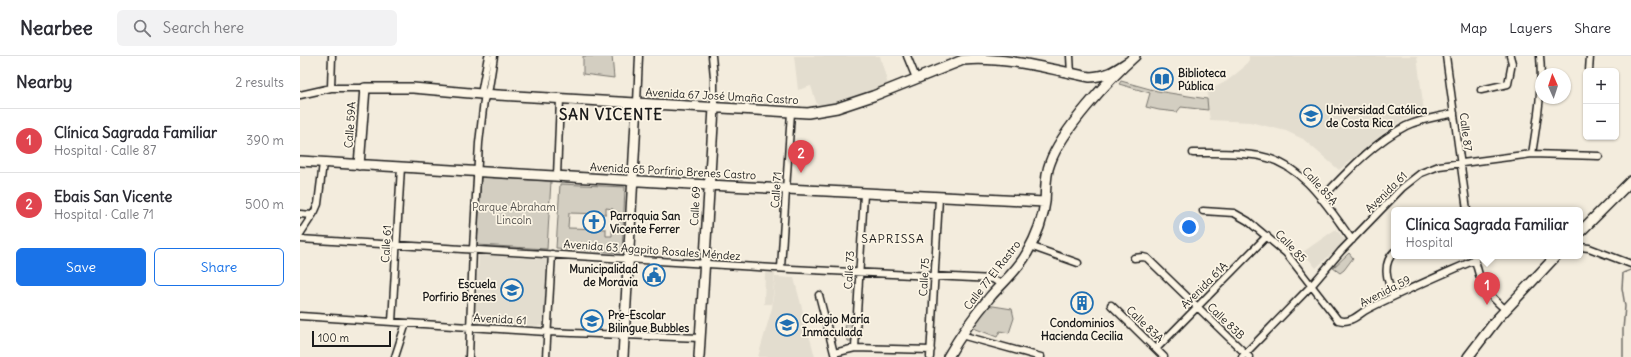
<!DOCTYPE html>
<html lang="en">
<head>
<meta charset="utf-8">
<style>
	:root { --surface:#fff; --page:#f2f2f3; --text:#2b2b33; --muted:#7c7c81; --line:#e1e1e2; --accent:#1a73e8 }
	body { margin:0; font-family:Delius,sans-serif; background:var(--page); color:var(--text) }
	.controls { position:absolute; right:12px; top:12px; display:grid; overflow:hidden; border-radius:6px; box-shadow:0 1px 3px #0004 }
	.controls button { width:36px; height:36px; display:grid; place-items:center; padding:0; border:0; border-bottom:1px solid var(--line); background:var(--surface); color:var(--text); font:20px sans-serif }
	.compass { position:absolute; left:1235px; top:12px; width:36px; height:36px; border-radius:50%; background:var(--surface); box-shadow:0 1px 3px #0004; rotate:357deg }
	.scale { position:absolute; left:12px; bottom:10px; width:79px; box-sizing:border-box; padding-left:4px; border:2px solid #1c1c1c; border-top:0; font-size:11px; line-height:14px; white-space:nowrap; color:#1c1c1c; -webkit-text-stroke:3px #fcf5e5; paint-order:stroke }
	.you { position:absolute; left:889px; top:171px; width:14px; height:14px; margin:-10px; border:3px solid #fff; border-radius:50%; background:#1a73e8; box-shadow:0 0 0 6px #1a73e833 }
	.badge { display:grid; place-items:center; width:26px; height:26px; border-radius:50%; background:var(--accent); color:#fff; font-size:13px; font-weight:700 }
	.pin { position:absolute; translate:-50% -33px; filter:drop-shadow(0 1px 2px #0008) }
	.pin::after { content:''; position:absolute; top:21px; width:14px; height:12px; background:inherit; clip-path:polygon(0 0,100% 0,50% 100%) }
	.popup { position:absolute; left:1091px; top:151px; width:192px; height:52px; box-sizing:border-box; display:grid; place-content:center; border-radius:6px; background:var(--surface); filter:drop-shadow(0 1px 3px #0005); font-size:13px; white-space:nowrap; color:var(--muted) }
	.popup b { font-size:15px; color:var(--text) }
	.popup::after { content:''; position:absolute; left:50%; top:100%; margin-left:-8px; border:8px solid transparent; border-top-color:var(--surface) }
	.list { margin:0; padding:0; list-style:none }
	h2 { display:flex; justify-content:space-between; align-items:center; height:52px; margin:0; padding:0 16px; font-size:17px }
	h2 small { font-size:13px; font-weight:400; color:var(--muted) }
	.list li { display:grid; grid-template-columns:26px 1fr auto; gap:12px; align-items:center; box-sizing:border-box; height:64px; padding:0 16px; border-top:1px solid var(--line) }
	.list b { display:block; font-size:15px; white-space:nowrap }
	.list p { margin:0; font-size:13px; white-space:nowrap; color:var(--muted) }
	.list em { font-size:13px; font-style:normal; color:var(--muted) }
	.actions { display:flex; gap:8px; padding:12px 16px }
	.actions a { flex:1; padding:9px 0; border:1px solid var(--accent); border-radius:6px; text-align:center; font-size:14px; color:var(--accent) }
	.actions .main { background:var(--accent); color:#fff }
	.icon { flex:none; width:22px; height:22px; fill:none; stroke:currentColor; stroke-width:2; stroke-linecap:round; stroke-linejoin:round }
	.map { position:relative; flex:none; width:1331px; height:301px; overflow:hidden }
	header { display:flex; align-items:center; gap:24px; box-sizing:border-box; height:56px; padding:0 20px; background:var(--surface); border-bottom:1px solid var(--line) }
	header strong { font-size:19px }
	nav { display:flex; gap:22px; margin-inline-start:auto; font-size:14px }
	.search { width:280px; height:36px; background:var(--page); display:flex; align-items:center; gap:10px; box-sizing:border-box; padding:0 14px; border-radius:6px; color:var(--muted); font-size:15px }
	main { display:flex }
	aside { flex:1; background:var(--surface) }
	.map>svg:first-child { display:block }
	.built { fill:#e3ddcf }
	.green { fill:#d3cec1; stroke:#78756e; fill-rule:evenodd }
	.lines { fill:none; stroke-linecap:round; stroke-linejoin:round }
	.stream { stroke:#716e68; stroke-width:1.5 }
	.street-casing { stroke:#1c1c1c; stroke-width:9 }
	.secondary-casing { stroke:#1c1c1c; stroke-width:12 }
	.street { stroke:#fcf5e5; stroke-width:6 }
	.secondary { stroke:#fcf5e5; stroke-width:9 }
	.labels { text-anchor:middle; dominant-baseline:central; stroke-width:3.5; stroke-linejoin:round; paint-order:stroke }
	.poi-label { font-size:11px; font-weight:bold; fill:#1c1c1c; stroke:#fcf5e5; text-anchor:start }
	.street-label { font-size:11px; fill:#1c1c1c; stroke:#fcf5e5 }
	.park-label { font-size:11px; fill:#53514e; stroke:#fcf5e5 }
	.neighbourhood-label { font-size:12px; letter-spacing:1px; fill:#1c1c1c; stroke:#fcf5e5 }
	.district-label { font-size:15px; font-weight:bold; letter-spacing:1px; fill:#1c1c1c; stroke:#fcf5e5 }
</style>
</head>
<body>
<header>
<strong>Nearbee</strong>
<div class="search"><svg class="icon" aria-label="search" viewBox="0 0 24 24"><circle cx="10" cy="10" r="6"/><path d="M15 15l6 6"/></svg>Search here</div>
<nav><a>Map</a><a>Layers</a><a>Share</a></nav>
</header>
<main>
<aside>
<h2>Nearby<small>2 results</small></h2>
<ul class="list">
<li><span class="badge" style="background:#e0444e">1</span><div><b>Clínica Sagrada Familiar</b><p>Hospital · Calle 87</p></div><em>390 m</em></li>
<li><span class="badge" style="background:#e0444e">2</span><div><b>Ebais San Vicente</b><p>Hospital · Calle 71</p></div><em>500 m</em></li>
</ul>
<div class="actions"><a class="main">Save</a><a>Share</a></div>
</aside>
<div class="map">
<svg width="1331" height="301" viewBox="0 0 1331 301">
	<rect width="100%" height="100%" fill="#f3ecdd"/>
	<filter id="ink" filterUnits="userSpaceOnUse"><feTurbulence type="fractalNoise" baseFrequency=".025" numOctaves="2"/><feDisplacementMap in="SourceGraphic" scale="8" xChannelSelector="R" yChannelSelector="G"/><feConvolveMatrix kernelMatrix="1 2 1 2 8 2 1 2 1" color-interpolation-filters="sRGB"/></filter>
	<g filter="url(#ink)">
		<path class="built" d="M494,0H580L588,29L518,52L511,30L498,34Z
			M949,0H1117L1124,56L1103,64L1086,75L1039,114L1003,83L986,75L950,66L910,64L907,46L908,35L927,25L943,12L949,4Z
			M1036,173L1045,184L1040,190L1016,212L1003,196Z
			M179,199L248,203L245,270L174,266Z
			M465,217H475L472,248H464Z
			M475,221L494,222L515,301H458L472,252Z"/>
		<path class="green" d="M283,0H312L314,22L283,18Z
			M821,25L857,35L907,43L908,54L881,51L877,56L859,54L846,51L850,37L819,28Z
			M181,121L251,125L247,193L177,189Z
			M260,128L325,131L322,197L256,192ZM306,152L313,153V159C321,161 321,171 312,173V180H306V173L268,172L269,157L306,158Z
			M1049,197L1053,202L1044,214L1040,217L1033,212Z
			M687,249L712,253L714,262L709,277L700,275L697,281L671,271Z
			M545,269H552V285H548Z"/>
		<g class="lines">
			<path class="stream" d="M1323,301V274L1325,250L1322,232L1323,217L1331,214"/>
			<g class="street-casing">
				<path id="street" d="M412,0L414,21V52
					M607,0L616,22
					M770,0L771,18
					M1146,0L1167,154
					M1289,15L1290,0
					M31,32L32,0
					M1181,34L1208,28L1212,7L1210,0
					M181,38L188,0
					M0,39L31,32H65
					M337,47L339,0
					M893,97C915,97 938,96 960,100C1003,108 1028,151 1052,184
					M1232,98C1237,66 1243,32 1240,0
					M257,120L260,43
					M1021,143C1047,116 1073,87 1106,70C1121,63 1138,61 1154,57
					M903,155L934,157L948,165L986,197L1038,264C1052,268 1058,258 1068,253C1103,235 1139,220 1175,204
					M0,158L12,159
					M0,178L15,155L18,148L23,107
					M0,183L491,213L693,223L702,229
					M730,190L778,207
					M1280,191L1289,192L1331,208
					M834,202L843,201L847,202L949,301
					M1175,202C1179,227 1187,238 1206,254
					M481,212L491,56
					M519,239L535,301
					M1093,240C1088,226 1081,209 1094,196
					M811,249L864,301
					M0,260L247,276L400,282
					M92,266L101,111
					M661,279L741,301
					M555,292L564,138
					M856,293L967,180
					M534,297L555,292L631,294
					M95,301L106,267
					M169,301L173,193L179,87L184,44L189,32L194,0
					M246,301L252,198
					M630,301L639,142
					M942,301L1012,229L1041,195L1102,132L1121,117L1139,110L1232,98L1299,100"/>
			</g>
			<g class="secondary-casing">
				<path id="secondary" d="M0,105L408,129L744,146
					M59,109L65,32H113L181,38L508,57L537,52L573,40L663,4C705,0 749,13 790,21C808,20 814,15 828,6
					M1280,176L1331,125
					M323,301L337,47
					M399,301L414,52
					M648,301C660,280 674,260 690,241C702,227 718,214 727,197C736,181 743,164 745,146C746,133 745,119 750,107C761,75 810,22 835,0
					M1168,301L1197,263L1256,200"/>
			</g>
			<use href="#street" class="street"/>
			<use href="#secondary" class="secondary"/>
		</g>
	</g>
	<defs>
		<g id="library-ring" transform="scale(1.15)"><circle r="9.5" fill="#fcf5e5" stroke="#1f6fb2" stroke-width="1.5"/><path d="M-6-4Q-3-5.5-.7-3.5V5Q-3 3-6 4ZM6-4Q3-5.5 .7-3.5V5Q3 3 6 4Z" fill="#1f6fb2"/></g>
		<g id="university-ring" transform="scale(1.15)"><circle r="9.5" fill="#fcf5e5" stroke="#1f6fb2" stroke-width="1.5"/><path d="M0-5L7-2L0 1L-7-2ZM-4 1L0 2.5L4 1V4Q0 6-4 4Z" fill="#1f6fb2"/></g>
		<g id="church-ring" transform="scale(1.15)"><circle r="9.5" fill="#fcf5e5" stroke="#1f6fb2" stroke-width="1.5"/><path d="M-1.2-6h2.4v3.5h3.3v2.4h-3.3V6h-2.4V-.1h-3.3v-2.4h3.3Z" fill="#1f6fb2"/></g>
		<g id="civic-ring" transform="scale(1.15)"><circle r="9.5" fill="#fcf5e5" stroke="#1f6fb2" stroke-width="1.5"/><path d="M-.6-6.5H3V-4.5H.6V-3L4-1V1h2V6H-6V1h2V-1L-.6-3ZM-1.2 2.5V6h2.4V2.5Z" fill="#1f6fb2"/></g>
		<g id="school-ring" transform="scale(1.15)"><circle r="9.5" fill="#fcf5e5" stroke="#1f6fb2" stroke-width="1.5"/><path d="M0-5L7-2L0 1L-7-2ZM-4 1L0 2.5L4 1V4Q0 6-4 4Z" fill="#1f6fb2"/></g>
		<g id="building-ring" transform="scale(1.15)"><circle r="9.5" fill="#fcf5e5" stroke="#1f6fb2" stroke-width="1.5"/><path d="M-4-6H4V6H1V3H-1V6H-4ZM-2.5-4.3h1.7v1.8h-1.7ZM.8-4.3h1.7v1.8H.8ZM-2.5-1h1.7V.8h-1.7ZM.8-1h1.7V.8H.8Z" fill="#1f6fb2"/></g>
	</defs>
	<g fill-rule="evenodd">
		<use href="#library-ring" x="862" y="23"/>
		<use href="#university-ring" x="1011" y="60"/>
		<use href="#church-ring" x="294" y="166"/>
		<use href="#civic-ring" x="354" y="219"/>
		<use href="#school-ring" x="212" y="234"/>
		<use href="#building-ring" x="782" y="247"/>
		<use href="#school-ring" x="292" y="265"/>
		<use href="#university-ring" x="487" y="269"/>
	</g>
	<g class="labels">
		<g class="poi-label">
			<text x="878" y="17">Biblioteca<tspan x="878" dy="13">Pública</tspan></text>
			<text x="1026" y="54">Universidad Católica<tspan x="1026" dy="13">de Costa Rica</tspan></text>
			<text x="310" y="160">Parroquia San<tspan x="310" dy="13">Vicente Ferrer</tspan></text>
			<text x="338" y="213" text-anchor="end">Municipalidad<tspan x="338" dy="13">de Moravia</tspan></text>
			<text x="196" y="228" text-anchor="end">Escuela<tspan x="196" dy="13">Porfirio Brenes</tspan></text>
			<text x="308" y="259">Pre-Escolar<tspan x="308" dy="13">Bilingue Bubbles</tspan></text>
			<text x="502" y="263">Colegio María<tspan x="502" dy="13">Inmaculada</tspan></text>
			<text x="782" y="267" text-anchor="middle">Condominios<tspan x="782" dy="13">Hacienda Cecilia</tspan></text>
		</g>
		<g class="street-label">
			<text transform="translate(422 40) rotate(3)">Avenida 67 José Umaña Castro</text>
			<text transform="translate(50 69) rotate(-86)">Calle 59A</text>
			<text transform="translate(1166 76) rotate(83)">Calle 87</text>
			<text transform="translate(373 115) rotate(3)">Avenida 65 Porfirio Brenes Castro</text>
			<text transform="translate(1020 130) rotate(48)">Calle 85A</text>
			<text transform="translate(476 134) rotate(-86)">Calle 71</text>
			<text transform="translate(1086 136) rotate(-44)">Avenida 61</text>
			<text transform="translate(395 150) rotate(-87)">Calle 69</text>
			<text transform="translate(86 188) rotate(-87)">Calle 61</text>
			<text transform="translate(991 190) rotate(46)">Calle 85</text>
			<text transform="translate(352 194) rotate(4)">Avenida 63 Agapito Rosales Méndez</text>
			<text transform="translate(549 214) rotate(-87)">Calle 73</text>
			<text transform="translate(692 219) rotate(-52)">Calle 77 El Rastro</text>
			<text transform="translate(624 221) rotate(-87)">Calle 75</text>
			<text transform="translate(904 229) rotate(-45)">Avenida 61A</text>
			<text transform="translate(1085 235) rotate(-27)">Avenida 59</text>
			<text transform="translate(200 263) rotate(3)">Avenida 61</text>
			<text transform="translate(926 265) rotate(44)">Calle 83B</text>
			<text transform="translate(845 268) rotate(44)">Calle 83A</text>
		</g>
		<g class="park-label">
			<text x="214" y="151">Parque Abraham<tspan x="214" dy="13">Lincoln</tspan></text>
		</g>
		<g class="neighbourhood-label">
			<text x="593" y="182">SAPRISSA</text>
		</g>
		<g class="district-label">
			<text x="311" y="58">SAN VICENTE</text>
		</g>
	</g>
</svg>
<div class="controls">
<button>+</button>
<button>−</button>
</div>
<svg class="compass" viewBox="-18 -18 36 36"><path d="M0-13l5 13h-10z" fill="#e53935"/><path d="M0 13l5-13h-10z" fill="#7c7c81"/></svg>
<div class="scale">100 m</div>
<div class="you"></div>
<div class="pin badge" style="left:1187px;top:249px;background:#e0444e">1</div>
<div class="popup"><b>Clínica Sagrada Familiar</b>Hospital</div>
<div class="pin badge" style="left:501px;top:117px;background:#e0444e">2</div>
</div>
</main>
</body>
</html>
